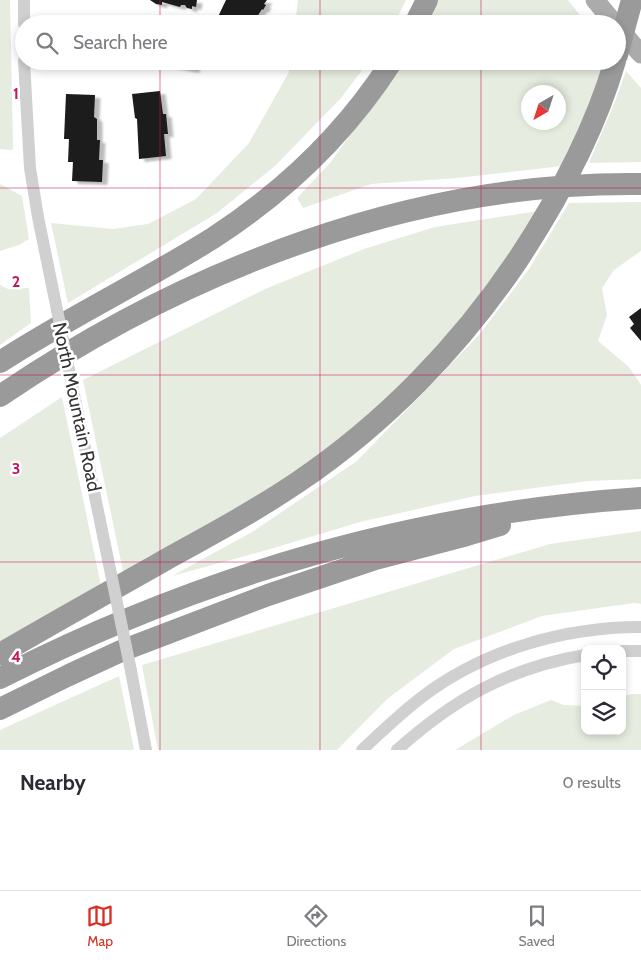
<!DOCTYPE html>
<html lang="en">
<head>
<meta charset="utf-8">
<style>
	:root { --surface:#fff; --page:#f2f2f3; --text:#2b2b33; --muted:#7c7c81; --line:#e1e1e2; --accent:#d93025 }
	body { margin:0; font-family:Cabin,sans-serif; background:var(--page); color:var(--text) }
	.controls { position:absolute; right:15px; bottom:15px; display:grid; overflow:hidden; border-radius:10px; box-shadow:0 2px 8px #0003 }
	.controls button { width:45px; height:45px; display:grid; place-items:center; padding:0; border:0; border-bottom:1px solid var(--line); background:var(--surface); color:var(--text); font:25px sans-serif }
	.compass { position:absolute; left:521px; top:85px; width:45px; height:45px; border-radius:50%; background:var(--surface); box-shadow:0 2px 8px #0003; rotate:219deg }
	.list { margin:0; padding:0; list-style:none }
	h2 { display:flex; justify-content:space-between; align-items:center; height:65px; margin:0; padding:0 20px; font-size:21px }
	h2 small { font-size:16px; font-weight:400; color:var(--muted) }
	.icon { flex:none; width:28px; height:28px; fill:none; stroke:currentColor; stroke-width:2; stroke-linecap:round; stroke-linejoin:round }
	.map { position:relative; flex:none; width:641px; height:750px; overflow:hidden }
	.search { position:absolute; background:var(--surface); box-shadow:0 2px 8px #0003; left:15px; right:15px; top:15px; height:55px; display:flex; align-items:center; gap:12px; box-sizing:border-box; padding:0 18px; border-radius:28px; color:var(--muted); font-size:19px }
	.sheet { height:140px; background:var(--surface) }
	nav { display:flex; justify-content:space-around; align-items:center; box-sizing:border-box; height:70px; border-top:1px solid var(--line); background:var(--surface); font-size:14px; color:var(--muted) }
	nav a { display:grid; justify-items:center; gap:2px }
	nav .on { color:var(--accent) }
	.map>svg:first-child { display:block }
	.green { fill:#e6ecdf; fill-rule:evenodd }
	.building { fill:#1a1a1a; filter:url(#shadow) }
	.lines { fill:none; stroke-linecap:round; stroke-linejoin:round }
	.street { stroke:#d0d0d0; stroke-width:12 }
	.primary { stroke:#ababab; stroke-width:19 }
	.highway { stroke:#9a9a9a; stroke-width:22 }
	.street-bridge { stroke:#d0d0d0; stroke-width:12 }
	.highway-bridge { stroke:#9a9a9a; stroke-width:22 }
	.grid { fill:none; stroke:#c2185b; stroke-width:1; stroke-opacity:0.55 }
	.labels { text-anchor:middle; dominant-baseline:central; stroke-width:5; stroke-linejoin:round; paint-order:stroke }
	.street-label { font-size:19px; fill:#333; stroke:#fff }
	.grid-label { font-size:16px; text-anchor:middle; font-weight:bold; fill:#c2185b; stroke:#fff; stroke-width:5; stroke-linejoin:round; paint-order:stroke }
</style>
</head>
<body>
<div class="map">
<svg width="641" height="750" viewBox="0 0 641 750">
	<defs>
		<filter id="shadow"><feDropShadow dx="5.5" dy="3" stdDeviation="1" flood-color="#0004"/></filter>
	</defs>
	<rect width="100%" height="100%" fill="#fff"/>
	<path class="green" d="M0,0H10L13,150L0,149Z
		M298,0H406L394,24H295Z
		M437,0H568L587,24H425Z
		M290,61H369L341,98L276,165L217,213L68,303L51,223L113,229L148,224L196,199L249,143L289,72Z
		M404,61H605L588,110L562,166L458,178L371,184L303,208L297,198L330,163ZM528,92H558V122H528Z
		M626,71L641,88V162L589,163L616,99Z
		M0,184L22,196L29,239L19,245L0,251Z
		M641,202V251L614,270L602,288L607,315L598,341L629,367L641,385V479L588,481L475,496L360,522L267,550L172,576L252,532L357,461L479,335L529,269L569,203Z
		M538,211L510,256L449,334L398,389L340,441L276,488L124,576L83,380L265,289L364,249L435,227Z
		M0,285L8,289L29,288L31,323L0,345Z
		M62,397L101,586L0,642V438Z
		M641,531V604L634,603L542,616L454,649L387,699L337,750H158L142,665L550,544Z
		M119,676L134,749L132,750H0V730Z
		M633,694H641V750H455L514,715L551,700L564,705L585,706V731H622V696Z"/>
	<path class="building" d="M150,0H197L196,7L192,6V9L187,8L185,5H181L180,7L162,2V5L156,4Z
		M226,0H267L264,4L266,5L263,10L262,9L255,20L257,22L256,24H221L216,21Z
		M145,61H195L194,70Z
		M160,91L163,114H166L168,134H164L166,156L139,159L137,119L135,118L132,94Z
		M66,94L95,95L94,117L97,119V140H100L99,160H103L102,182L72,181L73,162H68L69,139H64Z
		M641,308V341L630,328L634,324L629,317Z"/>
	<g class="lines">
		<path class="street" d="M24,0V24
			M24,61L30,168L38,217L57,310
			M73,390L111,574
			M622,651H641
			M131,671L146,750
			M362,750C381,732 401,713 422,697C484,650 564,627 641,627
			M397,750C454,699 508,668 585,655"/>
		<path class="primary" d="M595,0L615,24
			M617,26L641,54"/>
		<path class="highway" d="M415,24L427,0
			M0,362C69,317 143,282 213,238C284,192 346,133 392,61
			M0,396C187,269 413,181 641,184
			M0,654C58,620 116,588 174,555C216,532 258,509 298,482C384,424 459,347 517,261
			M0,678C202,575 415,513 641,498
			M0,709L69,675L121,651L268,595L375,559L467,535L500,525"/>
		<path class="street-bridge" d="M57,310L73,390
			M111,574L131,671"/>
		<path class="highway-bridge" d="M617,55L632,0
			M517,261C558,199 594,133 615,61"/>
	</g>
	<path class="grid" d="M160,0V24M320,0V24M481,0V24M160,61V750M320,61V750M481,61V750M0,188H641M0,375H641M0,562H641"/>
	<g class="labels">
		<g class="street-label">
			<text transform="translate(77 407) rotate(78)">North Mountain Road</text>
		</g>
	</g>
	<g class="grid-label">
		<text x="16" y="99">1</text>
		<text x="16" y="287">2</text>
		<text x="16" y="474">3</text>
		<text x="16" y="662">4</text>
	</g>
</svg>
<div class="controls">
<button><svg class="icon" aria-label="locate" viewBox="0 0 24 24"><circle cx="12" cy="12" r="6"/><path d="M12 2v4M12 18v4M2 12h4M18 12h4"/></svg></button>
<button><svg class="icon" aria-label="layers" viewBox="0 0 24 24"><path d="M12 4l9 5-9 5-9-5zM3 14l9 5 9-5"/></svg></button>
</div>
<svg class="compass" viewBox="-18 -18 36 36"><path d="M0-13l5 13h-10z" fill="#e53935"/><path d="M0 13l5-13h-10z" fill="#7c7c81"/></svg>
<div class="search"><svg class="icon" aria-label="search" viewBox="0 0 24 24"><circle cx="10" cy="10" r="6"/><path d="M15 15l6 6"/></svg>Search here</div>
</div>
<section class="sheet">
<h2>Nearby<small>0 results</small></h2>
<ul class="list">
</ul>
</section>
<nav>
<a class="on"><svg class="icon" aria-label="map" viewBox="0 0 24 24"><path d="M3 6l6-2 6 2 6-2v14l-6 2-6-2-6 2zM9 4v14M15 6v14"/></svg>Map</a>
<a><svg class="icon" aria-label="directions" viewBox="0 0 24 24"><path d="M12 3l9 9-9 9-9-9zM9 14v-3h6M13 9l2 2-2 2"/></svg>Directions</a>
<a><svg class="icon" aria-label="saved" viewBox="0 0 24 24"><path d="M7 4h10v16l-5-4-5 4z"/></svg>Saved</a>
</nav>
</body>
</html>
